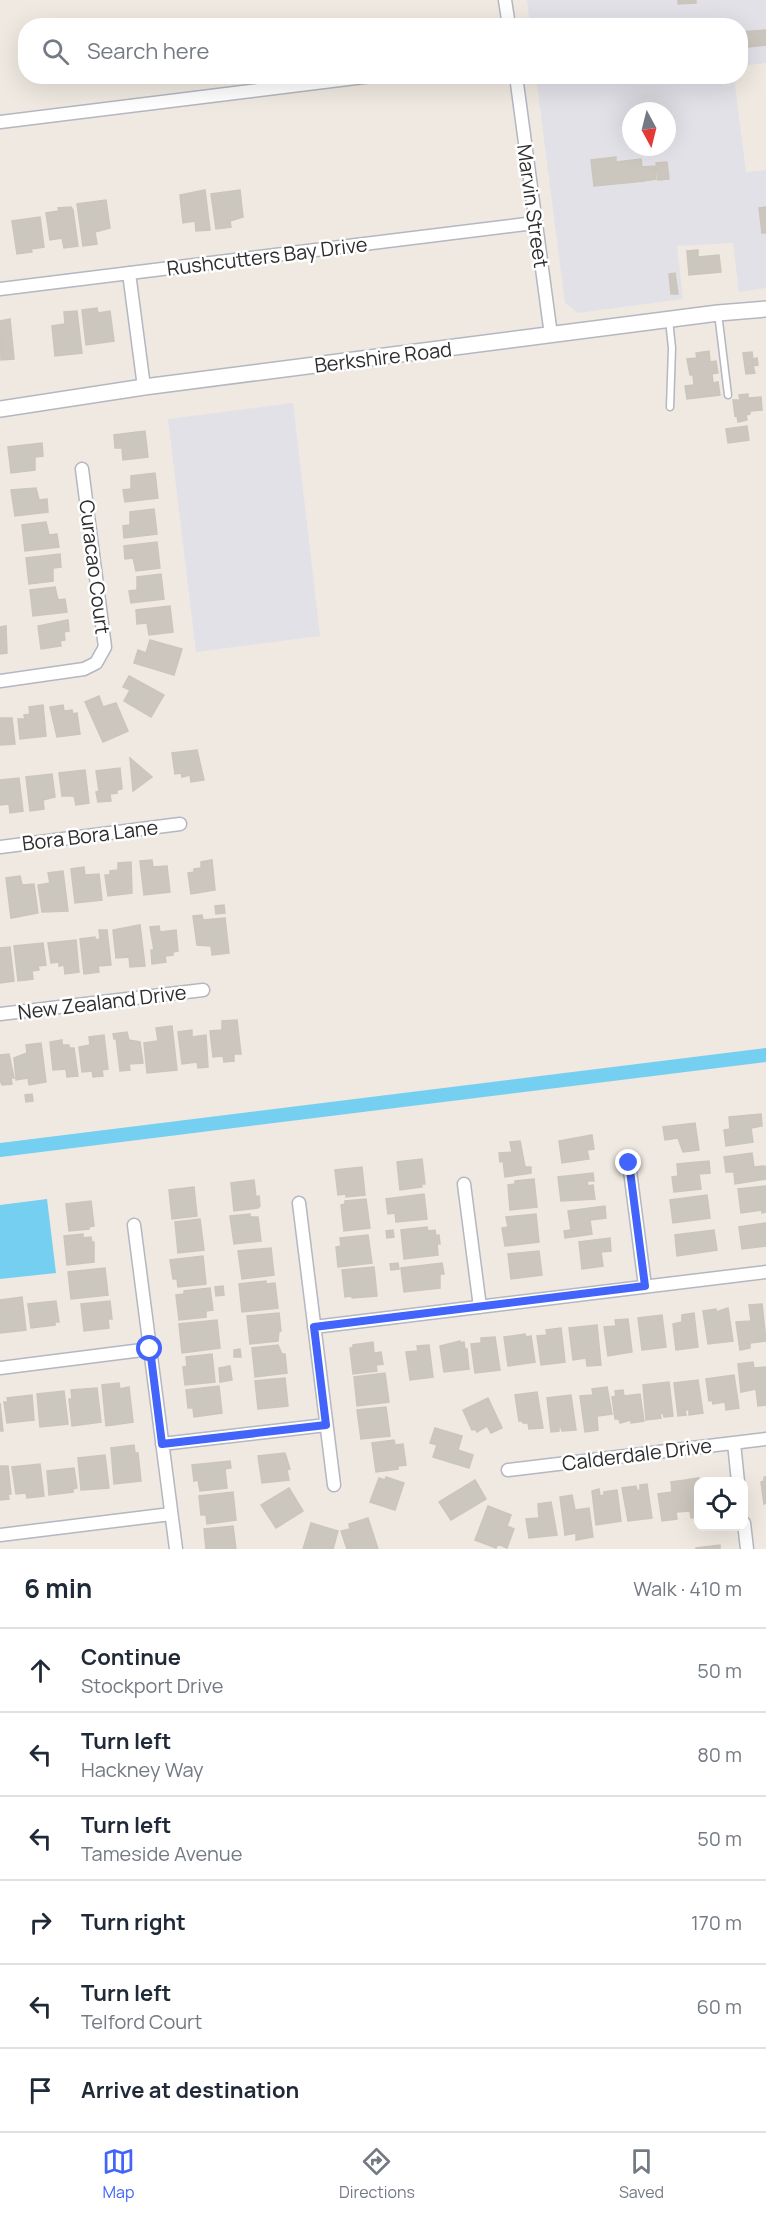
<!DOCTYPE html>
<html lang="en">
<head>
<meta charset="utf-8">
<style>
	:root { --surface:#fff; --page:#f6f6f7; --text:#1f2937; --muted:#747a83; --line:#e0e1e3; --accent:#4264fb }
	body { margin:0; font-family:Manrope,sans-serif; background:var(--page); color:var(--text) }
	.controls { position:absolute; right:18px; bottom:18px; display:grid; overflow:hidden; border-radius:12px; box-shadow:0 6px 24px #0002 }
	.controls button { width:54px; height:54px; display:grid; place-items:center; padding:0; border:0; border-bottom:2px solid var(--line); background:var(--surface); color:var(--text); font:30px sans-serif }
	.compass { position:absolute; left:622px; top:102px; width:54px; height:54px; border-radius:50%; background:var(--surface); box-shadow:0 6px 24px #0002; rotate:173deg }
	.stop { position:absolute; width:18px; height:18px; margin:-14px; border:4px solid #4264fb; border-radius:50%; background:#fff }
	.stop.end { background:#4264fb; border-color:#fff; box-shadow:0 2px 6px #0008 }
	.list { margin:0; padding:0; list-style:none }
	h2 { display:flex; justify-content:space-between; align-items:center; height:78px; margin:0; padding:0 24px; font-size:26px }
	h2 small { font-size:20px; font-weight:400; color:var(--muted) }
	.list li { display:grid; grid-template-columns:39px 1fr auto; gap:18px; align-items:center; box-sizing:border-box; height:84px; padding:0 24px; border-top:2px solid var(--line) }
	.list b { display:block; font-size:22px; white-space:nowrap }
	.list p { margin:0; font-size:20px; white-space:nowrap; color:var(--muted) }
	.list em { font-size:20px; font-style:normal; color:var(--muted) }
	.icon { flex:none; width:33px; height:33px; fill:none; stroke:currentColor; stroke-width:2; stroke-linecap:round; stroke-linejoin:round }
	.map { position:relative; flex:none; width:766px; height:1549px; overflow:hidden }
	.search { position:absolute; background:var(--surface); box-shadow:0 6px 24px #0002; left:18px; right:18px; top:18px; height:66px; display:flex; align-items:center; gap:15px; box-sizing:border-box; padding:0 21px; border-radius:24px; color:var(--muted); font-size:22px }
	.sheet { height:582px; background:var(--surface) }
	nav { display:flex; justify-content:space-around; align-items:center; box-sizing:border-box; height:84px; border-top:2px solid var(--line); background:var(--surface); font-size:16px; color:var(--muted) }
	nav a { display:grid; justify-items:center; gap:3px }
	nav .on { color:var(--accent) }
	.map>svg:first-child { display:block }
	.industrial { fill:#e3e1e8; fill-rule:evenodd }
	.water { fill:#75cff0 }
	.lines { fill:none; stroke-linecap:round; stroke-linejoin:round }
	.canal { stroke:#75cff0; stroke-width:14 }
	.building { fill:#cbc7bf; stroke:#cbc5ba; stroke-width:1.5 }
	.service-casing { stroke:#b4b7c1; stroke-width:9 }
	.minor-casing { stroke:#b4b7c1; stroke-width:15 }
	.tertiary-casing { stroke:#b4b7c1; stroke-width:18 }
	.service { stroke:#fff; stroke-width:6 }
	.minor { stroke:#fff; stroke-width:12 }
	.tertiary { stroke:#fff; stroke-width:15 }
	.route { stroke:#4264fb; stroke-width:8 }
	.labels { text-anchor:middle; dominant-baseline:central; stroke-width:5; stroke-linejoin:round; paint-order:stroke }
	.street-label { font-size:20px; fill:#2e2e2e; stroke:#fff }
</style>
</head>
<body>
<div class="map">
<svg width="766" height="1549" viewBox="0 0 766 1549">
	<rect width="100%" height="100%" fill="#efe9e1"/>
	<path class="industrial" d="M527,0H766V63L741,66L740,26L530,25Z
		M536,77H734L746,172L766,170V288L739,292L733,243L677,246L683,299L578,313L565,303ZM631,111H667V147H631Z
		M293,403L320,636L196,652L168,419Z"/>
	<path class="water" d="M47,1199L56,1273L0,1279V1205Z"/>
	<g class="lines">
		<path class="canal" d="M0,1150L766,1055"/>
	</g>
	<path class="building" d="M678,0H696V3L678,4Z
		M766,30V45L740,48V32Z
		M616,157V162L641,159L644,181L594,186L591,160Z
		M667,162L669,179L658,180L656,163Z
		M655,166L656,179L644,181L642,167Z
		M205,190L210,230L196,231L195,221L183,223L180,195Z
		M240,190L243,217L230,221L231,227L216,229L211,194Z
		M106,200L110,228L95,232L97,244L83,246L77,204Z
		M71,207L73,210L78,246L64,248L62,238L50,240L46,213L59,211L58,208Z
		M766,207V233H762L759,208Z
		M40,217L44,247L31,249L32,252L17,254L12,221Z
		M698,250V257L719,255L721,272L689,275L687,251Z
		M675,273L678,294H671L669,274Z
		M97,308L98,313L110,311L114,341L86,345L82,310Z
		M77,311L82,353L55,356L52,326L65,324L64,312Z
		M10,319L14,359L1,360L0,321Z
		M709,351L710,362L716,361L718,373L712,374L713,383L718,382L720,395L687,399L685,386L694,385L693,375H690L687,359L697,358L696,353Z
		M752,352L753,359L757,358L758,365L753,366L755,373L746,374L743,353Z
		M748,394V398L761,397L762,410L750,411V414L746,415L747,420L738,422L737,415L735,416L733,400H740L739,395Z
		M747,426L749,440L728,443L726,429Z
		M145,431L148,457L123,460L122,448H115L114,435Z
		M42,443L43,456L35,457V470L11,473L8,447Z
		M155,473L158,498L125,502L123,490L131,489V476Z
		M36,488L39,500L47,499L48,512L15,516L11,490Z
		M154,509L157,534L124,538L123,526L130,525V512Z
		M46,522L49,535L57,534L59,547L25,551L22,525Z
		M157,542L160,568L136,571L133,558L125,559L124,546Z
		M60,554L61,567L53,568V581L29,584L26,558Z
		M161,574L164,599L131,603L129,591L137,590V577Z
		M55,587L58,600L65,599L67,612L33,616L30,590Z
		M170,606L173,632L149,635L147,623L137,624L136,610Z
		M68,620L69,631L64,632L65,640L60,641L61,646L41,649L38,626Z
		M6,626L7,653L0,654V627Z
		M150,640L182,649L174,675L134,663L138,650L146,653Z
		M129,676L164,695L151,717L124,701L130,690L123,687Z
		M99,696L103,707L116,703L128,731L103,742L85,702Z
		M43,705L46,736L20,739L18,719H25L24,715L30,714L29,707Z
		M63,705L64,711L72,710L73,714L77,713L80,734L57,737L50,707Z
		M0,718H12L15,744L0,745Z
		M197,750L204,780L191,782L190,775L182,777L181,773L175,774L172,753Z
		M130,758L152,777L133,791Z
		M120,768L122,789L117,790V793L110,794L111,801L98,802L96,792L99,791L96,771Z
		M85,770L89,803L76,805L74,796H62L59,773Z
		M52,774L55,797L43,800L44,809L30,811L26,777Z
		M19,778L23,811L10,813L9,804L0,805V780Z
		M152,860L153,867L167,866L170,892L144,895L140,861Z
		M212,860L215,890L191,894L188,873L194,872V869L201,868V862Z
		M131,862L132,893L108,896L105,875H110V871L118,870V863Z
		M84,867L85,875L99,874L102,900L75,903L71,869Z
		M63,871L68,911L42,912L38,885L50,883L48,873Z
		M20,876L22,885L34,884L38,913L11,918L6,878Z
		M224,905L225,913L216,914L215,906Z
		M202,915L203,920L225,918L229,953L212,955L211,946L197,945L193,916Z
		M140,925L145,966L130,967L129,957L116,958L113,930Z
		M159,926L160,932L176,930L178,951L173,952V955L165,956L166,962L152,964L151,950H154L150,927Z
		M99,930H107L111,965L98,966L99,972L84,974L80,939L95,937V940L100,939Z
		M76,940L79,972L65,974L64,965L59,966V962L51,963L48,943Z
		M43,943L46,965L38,966L39,970L32,971L33,979L18,981L14,946Z
		M10,947L14,981L0,983V948Z
		M237,1020L241,1054H234V1061L224,1062L223,1056L213,1057L210,1031L222,1030V1021Z
		M172,1026L177,1070L147,1073L144,1043L158,1041L156,1028Z
		M192,1030V1037L206,1035L208,1067L198,1068L197,1062L182,1064L178,1032Z
		M127,1032L129,1040L140,1042L143,1063L129,1064L130,1070L120,1071L116,1038L114,1039L113,1034Z
		M104,1035L108,1069L102,1070L103,1076L93,1077L92,1071L82,1072L79,1047L90,1045L89,1037Z
		M62,1040V1045H69V1048H74L78,1076L67,1077L66,1069L53,1070L50,1042Z
		M41,1043L46,1082L29,1085L28,1078L16,1080L14,1058L27,1053L26,1045Z
		M9,1054L14,1078H11L12,1084L2,1085L0,1080V1055Z
		M32,1094L33,1101L26,1102L25,1095Z
		M761,1114L762,1126L751,1128L753,1142L726,1146L724,1130L730,1129L729,1117Z
		M695,1123L699,1150L683,1152L678,1138L665,1140L663,1127Z
		M592,1135L594,1149L587,1150L589,1159L562,1163L559,1141Z
		M520,1141L525,1167H531V1173L505,1177L503,1161L500,1162L499,1153L512,1152L510,1142Z
		M752,1153L754,1167L765,1166L766,1179L735,1184L734,1172H726L724,1157Z
		M422,1159L425,1184H421L422,1187L400,1190L397,1162Z
		M709,1161L710,1173L699,1174L701,1189L674,1192L672,1177L678,1176L677,1164Z
		M362,1167L365,1195L346,1197V1194L338,1195L335,1170Z
		M593,1173L594,1181H587L588,1186L593,1185L595,1199L561,1201L558,1177Z
		M534,1179L537,1207L510,1210L508,1185L515,1184V1181Z
		M254,1180L256,1197L259,1196L260,1206L258,1208L234,1211L231,1183Z
		M766,1186V1212L762,1213V1210L741,1213L738,1189Z
		M194,1187L197,1216L172,1219L169,1190Z
		M424,1194L427,1219L396,1222L395,1213L388,1214L386,1199Z
		M707,1195L710,1218L673,1223L670,1200Z
		M366,1199L370,1228L344,1231L341,1205L345,1204V1201Z
		M91,1201L94,1226L89,1227V1229L69,1231L66,1204Z
		M605,1206L606,1218L590,1220L592,1234L565,1238L564,1231L571,1230L568,1211Z
		M250,1214V1217H258L261,1241L234,1244L230,1216Z
		M536,1214L539,1242L505,1246L502,1228L508,1227L506,1217Z
		M200,1219L204,1250L178,1253L175,1222Z
		M766,1223V1246L742,1249L739,1227Z
		M427,1227L428,1231L435,1230L436,1236L439,1235L440,1244H437L438,1255L404,1259L401,1230Z
		M393,1230L394,1237L387,1238L386,1231Z
		M714,1230L717,1250L677,1256L675,1235Z
		M83,1234V1238L91,1237L92,1243L94,1242V1262L67,1265L64,1236Z
		M368,1235L372,1263L338,1267L336,1247L341,1246L340,1238Z
		M610,1238L611,1251L601,1252L603,1266L582,1269L579,1242Z
		M271,1248L274,1275L242,1279L238,1251Z
		M539,1251L542,1275L511,1279L508,1254Z
		M203,1256L206,1284L178,1287L177,1279H173L170,1260Z
		M398,1263L399,1269L391,1270L390,1264Z
		M442,1263L444,1274H440V1288L404,1292L401,1268Z
		M374,1267L377,1296L352,1298V1296L345,1297L342,1270Z
		M105,1268L108,1295L71,1299L68,1272Z
		M266,1281V1284L275,1283L278,1308L242,1312L239,1284Z
		M223,1286L224,1295L216,1296L215,1287Z
		M210,1288L213,1310L206,1311V1317L179,1320L176,1295L184,1294V1291Z
		M22,1297L26,1330L0,1333V1300Z
		M56,1301L59,1322H55V1325L31,1328L28,1304Z
		M110,1301L112,1319H108L109,1328L84,1331L81,1304Z
		M762,1304L766,1341L750,1343V1348L740,1350L736,1322L751,1321L749,1305Z
		M728,1308L733,1341L708,1344L703,1311L716,1309V1312Z
		M279,1313L281,1331H279L278,1341L250,1344L247,1316Z
		M694,1313L698,1347L676,1350L673,1324L682,1322V1315Z
		M662,1315L666,1347L642,1350L638,1318Z
		M628,1319L632,1352L608,1356L604,1327L616,1326L615,1320Z
		M217,1320L220,1348L182,1353L179,1324Z
		M597,1325L601,1365L587,1366L586,1358L573,1360L569,1328Z
		M561,1328L565,1362L541,1365L537,1336L547,1335L546,1330Z
		M525,1334L526,1337L531,1336L535,1362L508,1366L504,1337Z
		M495,1337L500,1370L475,1373L471,1344L481,1343V1338Z
		M460,1341V1343L464,1342L465,1349H467L469,1369L444,1372L440,1346Z
		M373,1342L374,1353L381,1352L383,1364L376,1365L377,1371L353,1374L350,1348H353V1345Z
		M278,1345L282,1354H285L287,1373L255,1377L252,1348Z
		M429,1345L433,1377L410,1380L406,1352L418,1351L417,1346Z
		M240,1349L241,1357H234V1350Z
		M212,1354L215,1382L185,1385L183,1367L187,1366L186,1357Z
		M753,1362L754,1368L766,1367V1405L758,1406L756,1389L741,1392L738,1364Z
		M230,1366L232,1380L220,1382L219,1368Z
		M385,1373L389,1402L357,1406L354,1377Z
		M734,1375L739,1408L726,1410L725,1402L713,1404L712,1400L709,1401L706,1379Z
		M285,1378L288,1406L258,1409L255,1381Z
		M698,1380L703,1413L689,1415V1410H685L686,1415L678,1416L674,1383Z
		M669,1382L673,1416L664,1417L663,1413L660,1414L661,1418L646,1420L643,1385Z
		M119,1383L120,1389L129,1387L133,1422L106,1426L102,1385Z
		M219,1386L222,1413L194,1417L193,1408H188L186,1390Z
		M607,1387L612,1414L597,1416L598,1430L585,1432L580,1396L593,1395L592,1389Z
		M97,1388L101,1422L72,1426L69,1399H72L71,1390Z
		M623,1390L624,1396L640,1394L644,1421L631,1423V1420L620,1423L619,1419H615L612,1397L616,1396L615,1391Z
		M64,1391L68,1424L40,1427L37,1394Z
		M537,1392L543,1428L529,1429L528,1423H523L522,1421H519L515,1395Z
		M32,1395L34,1420L7,1423L4,1402H8L7,1398Z
		M571,1395L576,1430L562,1431L561,1427H559V1431L551,1432L547,1398Z
		M488,1398L502,1428L491,1433L487,1426L477,1432L475,1429L472,1430L463,1410Z
		M0,1403L3,1431H0Z
		M386,1407L390,1436L361,1439L357,1410Z
		M435,1428L462,1436L458,1450L473,1455L469,1468L433,1457L437,1445L430,1443Z
		M394,1440L395,1445L403,1444L406,1465L398,1466V1469L376,1472L372,1443Z
		M134,1445L135,1453H138L141,1481L114,1484L111,1448Z
		M285,1453L290,1469L287,1470L289,1480L262,1483L258,1456Z
		M105,1455L109,1488L81,1490L78,1458Z
		M230,1461L231,1468L225,1469L227,1488L200,1491L198,1480L194,1481L192,1465Z
		M40,1464L44,1496L27,1498L26,1493L16,1494L12,1467Z
		M0,1466H8L11,1494H8L9,1499L0,1500Z
		M74,1468L77,1488L73,1489V1492L49,1495L47,1471Z
		M386,1477L404,1483L395,1510L370,1502L379,1478L385,1480Z
		M764,1477H766V1503L764,1504L761,1482L764,1481Z
		M699,1478L698,1517L691,1518L686,1480Z
		M475,1480L486,1499L451,1520L439,1502Z
		M685,1480L689,1511L676,1512L677,1519L662,1521L658,1494L672,1492L671,1482Z
		M647,1484L652,1518L628,1521L622,1488L636,1486L637,1491L640,1490V1485Z
		M289,1488L303,1511L276,1528L261,1505Z
		M599,1489L600,1496L604,1495V1492L617,1490L621,1521L596,1525L592,1491Z
		M233,1492L236,1520L207,1524L206,1515H201L199,1496Z
		M572,1495L575,1510L589,1508L593,1537L576,1540V1533L565,1535L560,1497Z
		M551,1502L557,1535L529,1538L526,1519L539,1518L538,1504Z
		M488,1506L511,1515L507,1526L514,1529L507,1548L498,1544L496,1548L475,1540Z
		M368,1518L378,1549H347L341,1531L350,1529L349,1524Z
		M311,1523L338,1531L333,1549H303Z
		M233,1526L236,1549H206L204,1529Z
		M720,1545V1549H696V1548Z"/>
	<g class="lines">
		<g class="service-casing">
			<path id="service" d="M718,313L728,395
				M669,320L672,348L670,407"/>
		</g>
		<g class="minor-casing">
			<path id="minor" d="M505,0L509,26
				M516,76L551,335
				M0,122L372,76
				M129,273L144,387
				M0,289L534,223
				M0,681L84,669L96,663L105,647L82,469
				M0,847L180,824
				M0,1014L203,990
				M629,1163L645,1286
				M464,1184L480,1307
				M299,1203L334,1485
				M134,1225L176,1549
				M314,1327L766,1272
				M0,1368L150,1349
				M734,1443L738,1482
				M162,1444L326,1425
				M508,1470L766,1439
				M744,1523L747,1549
				M0,1535L171,1514"/>
		</g>
		<g class="tertiary-casing">
			<path id="tertiary" d="M0,409L144,387L718,313L766,309"/>
		</g>
		<use href="#service" class="service"/>
		<use href="#minor" class="minor"/>
		<use href="#tertiary" class="tertiary"/>
	</g>
	<g class="lines">
		<path class="route" d="M150,1349L162,1444L326,1425L314,1327L645,1286L629,1163"/>
	</g>
	<g class="labels">
		<g class="street-label">
			<text transform="translate(533 206) rotate(82)">Marvin Street</text>
			<text transform="translate(267 256) rotate(-7)">Rushcutters Bay Drive</text>
			<text transform="translate(383 357) rotate(-7)">Berkshire Road</text>
			<text transform="translate(95 567) rotate(83)">Curacao Court</text>
			<text transform="translate(90 835) rotate(-7)">Bora Bora Lane</text>
			<text transform="translate(102 1002) rotate(-7)">New Zealand Drive</text>
			<text transform="translate(637 1454) rotate(-7)">Calderdale Drive</text>
		</g>
	</g>
</svg>
<div class="controls">
<button><svg class="icon" aria-label="locate" viewBox="0 0 24 24"><circle cx="12" cy="12" r="6"/><path d="M12 2v4M12 18v4M2 12h4M18 12h4"/></svg></button>
</div>
<svg class="compass" viewBox="-18 -18 36 36"><path d="M0-13l5 13h-10z" fill="#e53935"/><path d="M0 13l5-13h-10z" fill="#747a83"/></svg>
<div class="stop" style="left:150px;top:1349px"></div>
<div class="stop end" style="left:629px;top:1163px"></div>
<div class="search"><svg class="icon" aria-label="search" viewBox="0 0 24 24"><circle cx="10" cy="10" r="6"/><path d="M15 15l6 6"/></svg>Search here</div>
</div>
<section class="sheet">
<h2>6 min<small>Walk · 410 m</small></h2>
<ul class="list">
<li><svg class="icon" aria-label="ahead" viewBox="0 0 24 24"><path d="M12 20V5M6 11l6-6 6 6"/></svg><div><b>Continue</b><p>Stockport Drive</p></div><em>50 m</em></li>
<li><svg class="icon" aria-label="left" viewBox="0 0 24 24"><path d="M17 20v-9H6M10 6l-5 5 5 5"/></svg><div><b>Turn left</b><p>Hackney Way</p></div><em>80 m</em></li>
<li><svg class="icon" aria-label="left" viewBox="0 0 24 24"><path d="M17 20v-9H6M10 6l-5 5 5 5"/></svg><div><b>Turn left</b><p>Tameside Avenue</p></div><em>50 m</em></li>
<li><svg class="icon" aria-label="right" viewBox="0 0 24 24"><path d="M7 20v-9h11M14 6l5 5-5 5"/></svg><div><b>Turn right</b></div><em>170 m</em></li>
<li><svg class="icon" aria-label="left" viewBox="0 0 24 24"><path d="M17 20v-9H6M10 6l-5 5 5 5"/></svg><div><b>Turn left</b><p>Telford Court</p></div><em>60 m</em></li>
<li><svg class="icon" aria-label="arrive" viewBox="0 0 24 24"><path d="M6 21V4h12l-3 4 3 4H6"/></svg><div><b>Arrive at destination</b></div></li>
</ul>
</section>
<nav>
<a class="on"><svg class="icon" aria-label="map" viewBox="0 0 24 24"><path d="M3 6l6-2 6 2 6-2v14l-6 2-6-2-6 2zM9 4v14M15 6v14"/></svg>Map</a>
<a><svg class="icon" aria-label="directions" viewBox="0 0 24 24"><path d="M12 3l9 9-9 9-9-9zM9 14v-3h6M13 9l2 2-2 2"/></svg>Directions</a>
<a><svg class="icon" aria-label="saved" viewBox="0 0 24 24"><path d="M7 4h10v16l-5-4-5 4z"/></svg>Saved</a>
</nav>
</body>
</html>
